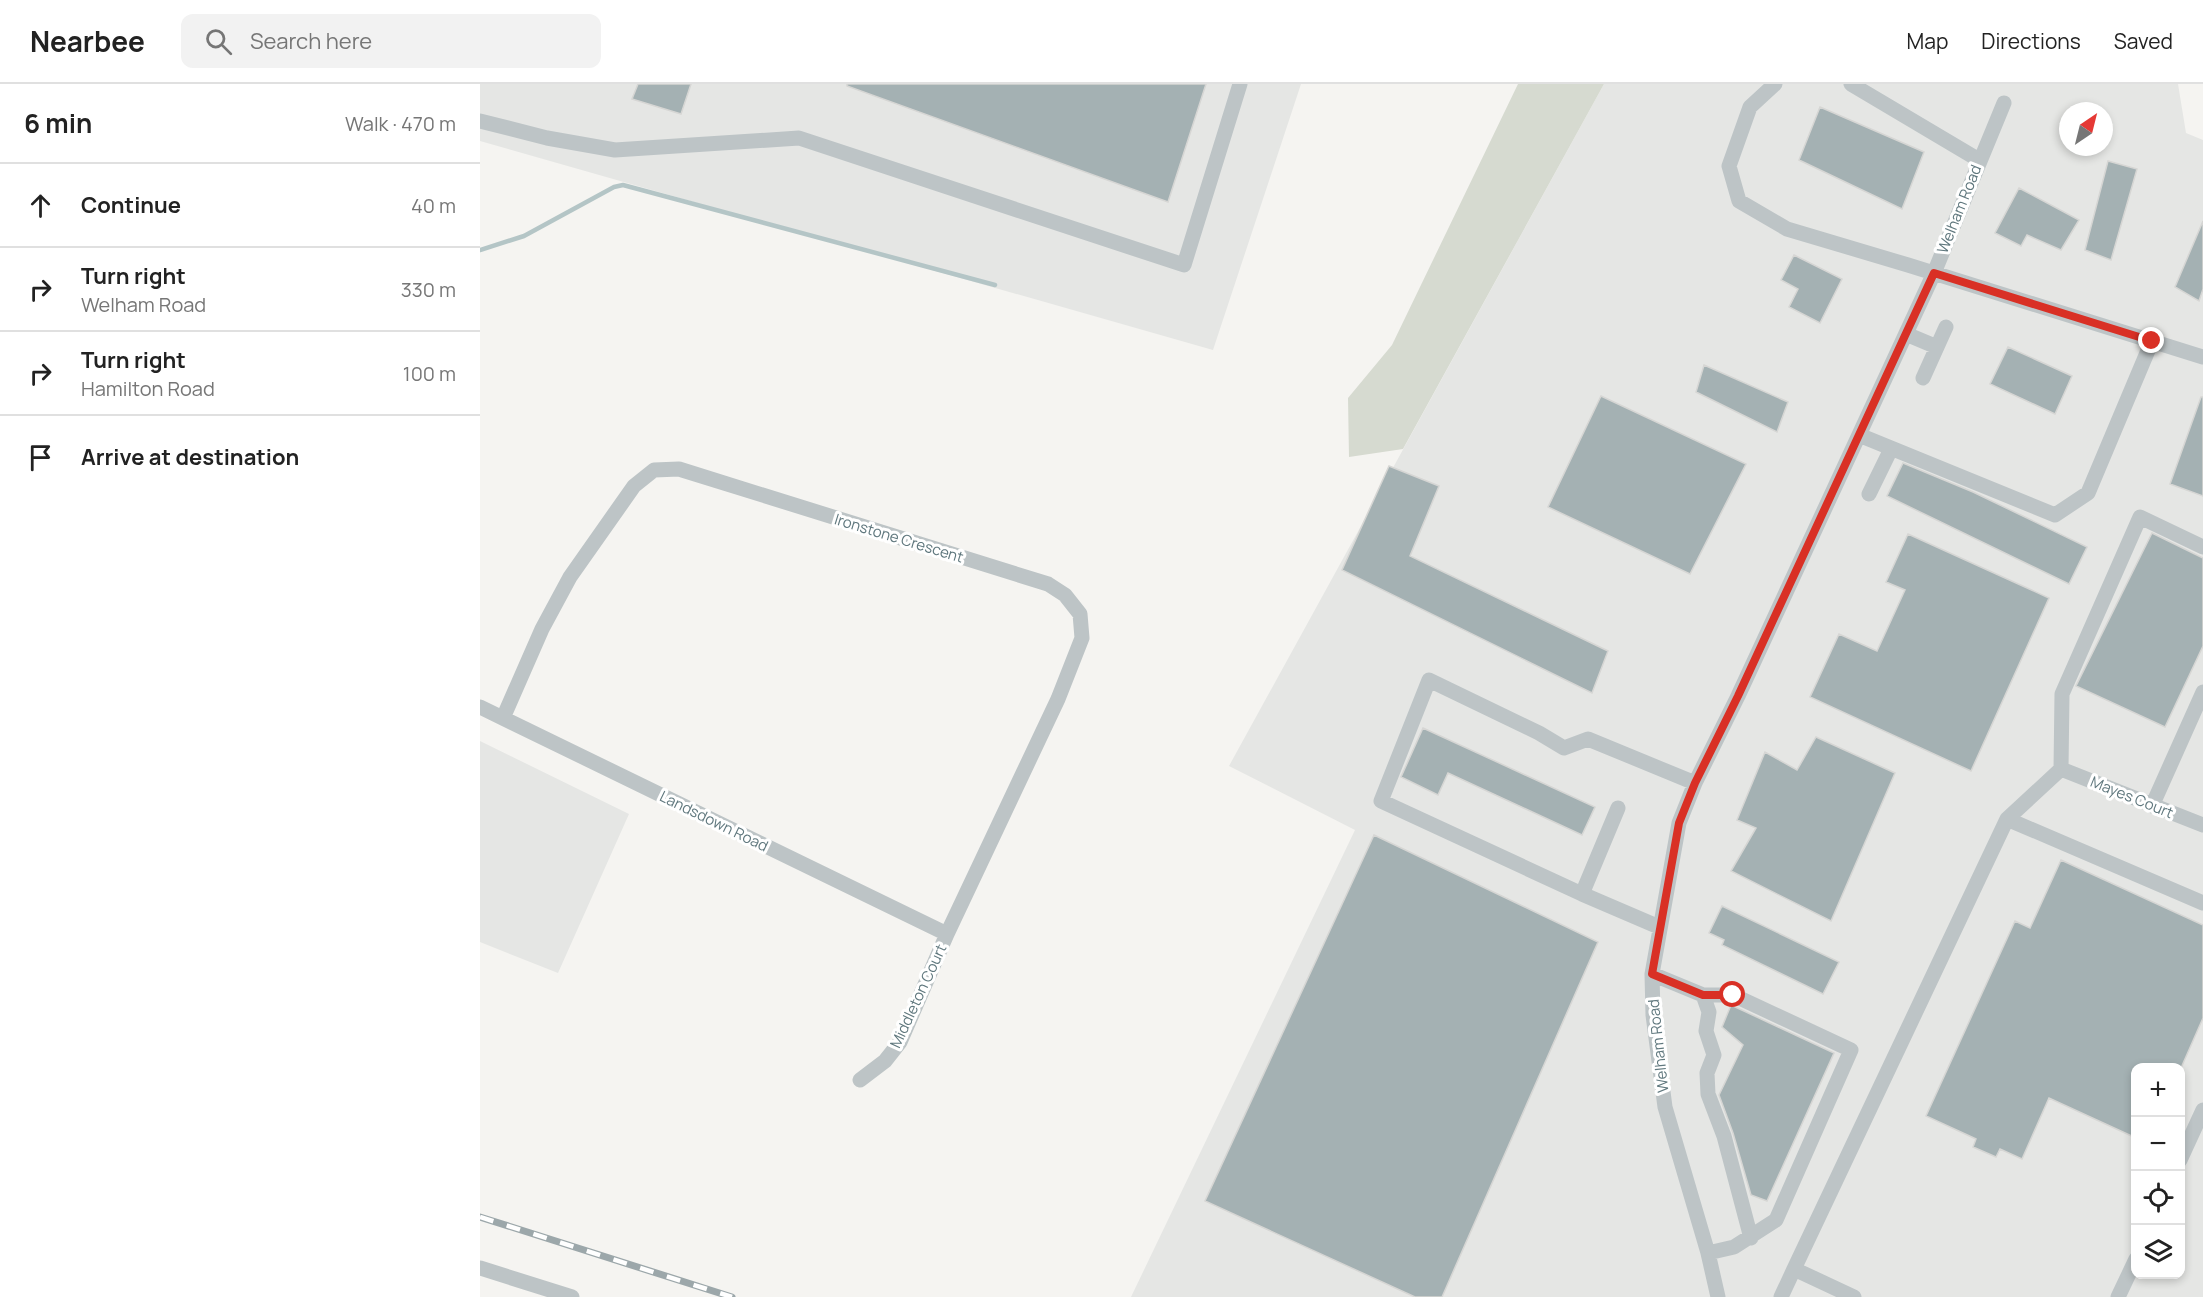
<!DOCTYPE html>
<html lang="en">
<head>
<meta charset="utf-8">
<style>
	:root { --surface:#fff; --page:#f2f2f2; --text:#222; --muted:#767676; --line:#e0e0e0 }
	body { margin:0; font-family:Manrope,sans-serif; background:var(--page); color:var(--text) }
	.controls { position:absolute; right:18px; bottom:18px; display:grid; overflow:hidden; border-radius:12px; box-shadow:0 3px 9px #0003 }
	.controls button { width:54px; height:54px; display:grid; place-items:center; padding:0; border:0; border-bottom:2px solid var(--line); background:var(--surface); color:var(--text); font:30px sans-serif }
	.compass { position:absolute; left:1579px; top:18px; width:54px; height:54px; border-radius:50%; background:var(--surface); box-shadow:0 3px 9px #0003; rotate:35deg }
	.stop { position:absolute; width:18px; height:18px; margin:-14px; border:4px solid #d93025; border-radius:50%; background:#fff }
	.stop.end { background:#d93025; border-color:#fff; box-shadow:0 2px 6px #0008 }
	.list { margin:0; padding:0; list-style:none }
	h2 { display:flex; justify-content:space-between; align-items:center; height:78px; margin:0; padding:0 24px; font-size:26px }
	h2 small { font-size:20px; font-weight:400; color:var(--muted) }
	.list li { display:grid; grid-template-columns:39px 1fr auto; gap:18px; align-items:center; box-sizing:border-box; height:84px; padding:0 24px; border-top:2px solid var(--line) }
	.list b { display:block; font-size:22px; white-space:nowrap }
	.list p { margin:0; font-size:20px; white-space:nowrap; color:var(--muted) }
	.list em { font-size:20px; font-style:normal; color:var(--muted) }
	.icon { flex:none; width:33px; height:33px; fill:none; stroke:currentColor; stroke-width:2; stroke-linecap:round; stroke-linejoin:round }
	.map { position:relative; flex:none; width:1723px; height:1213px; overflow:hidden }
	header { display:flex; align-items:center; gap:36px; box-sizing:border-box; height:84px; padding:0 30px; background:var(--surface); border-bottom:2px solid var(--line) }
	header strong { font-size:28px }
	nav { display:flex; gap:33px; margin-inline-start:auto; font-size:21px }
	.search { width:420px; height:54px; background:var(--page); display:flex; align-items:center; gap:15px; box-sizing:border-box; padding:0 21px; border-radius:12px; color:var(--muted); font-size:22px }
	main { display:flex }
	aside { flex:1; background:var(--surface) }
	.map>svg:first-child { display:block }
	.built { fill:#e5e6e4; fill-rule:evenodd }
	.green { fill:#d6dad0 }
	.lines { fill:none; stroke-linecap:round; stroke-linejoin:round }
	.stream { stroke:#b4c5c6; stroke-width:4.5 }
	.building { fill:#a4b1b3; stroke:#d6d6d4; stroke-width:1.5 }
	.minor { stroke:#bdc4c6; stroke-width:15 }
	.rail-casing { stroke:#9ca7aa; stroke-width:7 }
	.rail { stroke:#fff; stroke-width:4.5; stroke-dasharray:14; stroke-linecap:butt }
	.route { stroke:#d93025; stroke-width:8 }
	.labels { text-anchor:middle; dominant-baseline:central; stroke-width:6; stroke-linejoin:round; paint-order:stroke }
	.street-label { font-size:15px; fill:#5f777d; stroke:#fff }
</style>
</head>
<body>
<header>
<strong>Nearbee</strong>
<div class="search"><svg class="icon" aria-label="search" viewBox="0 0 24 24"><circle cx="10" cy="10" r="6"/><path d="M15 15l6 6"/></svg>Search here</div>
<nav><a>Map</a><a>Directions</a><a>Saved</a></nav>
</header>
<main>
<aside>
<h2>6 min<small>Walk · 470 m</small></h2>
<ul class="list">
<li><svg class="icon" aria-label="ahead" viewBox="0 0 24 24"><path d="M12 20V5M6 11l6-6 6 6"/></svg><div><b>Continue</b></div><em>40 m</em></li>
<li><svg class="icon" aria-label="right" viewBox="0 0 24 24"><path d="M7 20v-9h11M14 6l5 5-5 5"/></svg><div><b>Turn right</b><p>Welham Road</p></div><em>330 m</em></li>
<li><svg class="icon" aria-label="right" viewBox="0 0 24 24"><path d="M7 20v-9h11M14 6l5 5-5 5"/></svg><div><b>Turn right</b><p>Hamilton Road</p></div><em>100 m</em></li>
<li><svg class="icon" aria-label="arrive" viewBox="0 0 24 24"><path d="M6 21V4h12l-3 4 3 4H6"/></svg><div><b>Arrive at destination</b></div></li>
</ul>
</aside>
<div class="map">
<svg width="1723" height="1213" viewBox="0 0 1723 1213">
	<rect width="100%" height="100%" fill="#f5f4f1"/>
	<path class="built" d="M0,0H821L733,266L0,57Z
		M1124,0H1698L1706,49L1723,56V1213H651L875,746L749,682ZM1588,27H1624V63H1588ZM1656,984H1700V1190H1656Z
		M0,657L149,730L78,889L0,858Z"/>
	<path class="green" d="M1038,0H1124L923,365L869,373L868,314L912,261Z"/>
	<g class="lines">
		<path class="stream" d="M0,166L44,152L134,103L143,101L515,201"/>
	</g>
	<path class="building" d="M158,0H211L201,30L152,15Z
		M367,0H726L688,118L367,2Z
		M1340,23L1444,68L1422,125L1319,76Z
		M1628,77L1657,85L1631,176L1605,166Z
		M1539,104L1599,136L1581,166L1547,151L1541,162L1515,149Z
		M1723,137V205L1719,217L1695,203Z
		M1314,171L1362,195L1340,239L1309,223L1318,205L1301,196Z
		M1528,263L1592,292L1575,330L1510,300Z
		M1224,281L1308,318L1297,348L1216,308Z
		M1121,312L1266,380L1210,490L1068,423Z
		M1721,313H1723V412L1690,400Z
		M1423,379L1493,408L1607,463L1589,500L1407,412Z
		M909,382L959,402L930,472L1128,567L1112,609L862,486Z
		M1672,449L1723,474V562L1685,643L1596,602Z
		M1428,450L1569,514L1491,687L1330,613L1359,550L1397,567L1425,506L1406,498Z
		M943,644L1115,723L1102,751L968,689L958,711L921,693Z
		M1336,653L1415,689L1351,837L1251,787L1276,744L1257,736L1285,668L1317,686Z
		M894,751L1118,858L962,1213H935L725,1117Z
		M1581,776L1723,841V934L1701,984H1656V1054L1569,1014L1542,1075L1520,1065L1516,1073L1493,1063L1496,1055L1446,1032L1535,837L1550,844Z
		M1242,822L1359,878L1343,910L1242,861L1244,856L1229,849Z
		M1251,921L1354,969L1287,1117L1271,1111L1253,1049L1239,1011L1263,961L1242,943Z"/>
	<g class="lines">
		<path class="minor" d="M1295,0L1270,23L1249,82L1259,117L1307,145L1428,181L1723,273
			M1371,0L1499,76
			M0,37L67,54L135,66L319,54L704,181L760,0
			M1426,250L1457,263
			M1443,294L1466,243
			M1379,351L1575,431L1608,409L1672,257
			M1389,410L1411,365
			M0,623L467,850
			M23,634L62,545L90,493L154,402L174,386L199,385L568,500L585,511L600,530L602,554L578,615L467,850L420,958L405,977L380,996
			M1581,685L1723,741
			M1672,722L1723,608
			M1527,735L1723,819
			M1102,810L1138,724
			M1179,843L1102,810L901,717L949,596L1059,649L1084,664L1108,655L1215,699
			M1172,890L1223,911H1253L1371,966L1296,1136L1254,1163L1228,1169
			M1223,911L1229,928L1226,947L1234,971L1227,989L1228,1010L1244,1052L1271,1154
			M1700,1076L1723,1026
			M0,1184L92,1213
			M1314,1185L1527,735L1581,685L1582,610L1660,433L1723,463
			M1238,1213L1228,1169L1185,1023L1173,931L1172,890L1199,739L1215,699L1258,612L1454,189L1524,19
			M1301,1213L1314,1185L1374,1213
			M1638,1213L1656,1175"/>
		<g class="rail-casing">
			<path id="rail" d="M0,1133L252,1213"/>
		</g>
		<use href="#rail" class="rail"/>
	</g>
	<g class="lines">
		<path class="route" d="M1253,911H1223L1172,890L1199,739L1215,699L1258,612L1454,189L1672,257"/>
	</g>
	<g class="labels">
		<g class="street-label">
			<text transform="translate(1479 125) rotate(-68)">Welham Road</text>
			<text transform="translate(419 454) rotate(17)">Ironstone Crescent</text>
			<text transform="translate(1652 713) rotate(22)">Mayes Court</text>
			<text transform="translate(234 737) rotate(26)">Landsdown Road</text>
			<text transform="translate(438 912) rotate(-65)">Middleton Court</text>
			<text transform="translate(1178 962) rotate(-96)">Welham Road</text>
		</g>
	</g>
</svg>
<div class="controls">
<button>+</button>
<button>−</button>
<button><svg class="icon" aria-label="locate" viewBox="0 0 24 24"><circle cx="12" cy="12" r="6"/><path d="M12 2v4M12 18v4M2 12h4M18 12h4"/></svg></button>
<button><svg class="icon" aria-label="layers" viewBox="0 0 24 24"><path d="M12 4l9 5-9 5-9-5zM3 14l9 5 9-5"/></svg></button>
</div>
<svg class="compass" viewBox="-18 -18 36 36"><path d="M0-13l5 13h-10z" fill="#e53935"/><path d="M0 13l5-13h-10z" fill="#767676"/></svg>
<div class="stop" style="left:1253px;top:911px"></div>
<div class="stop end" style="left:1672px;top:257px"></div>
</div>
</main>
</body>
</html>
